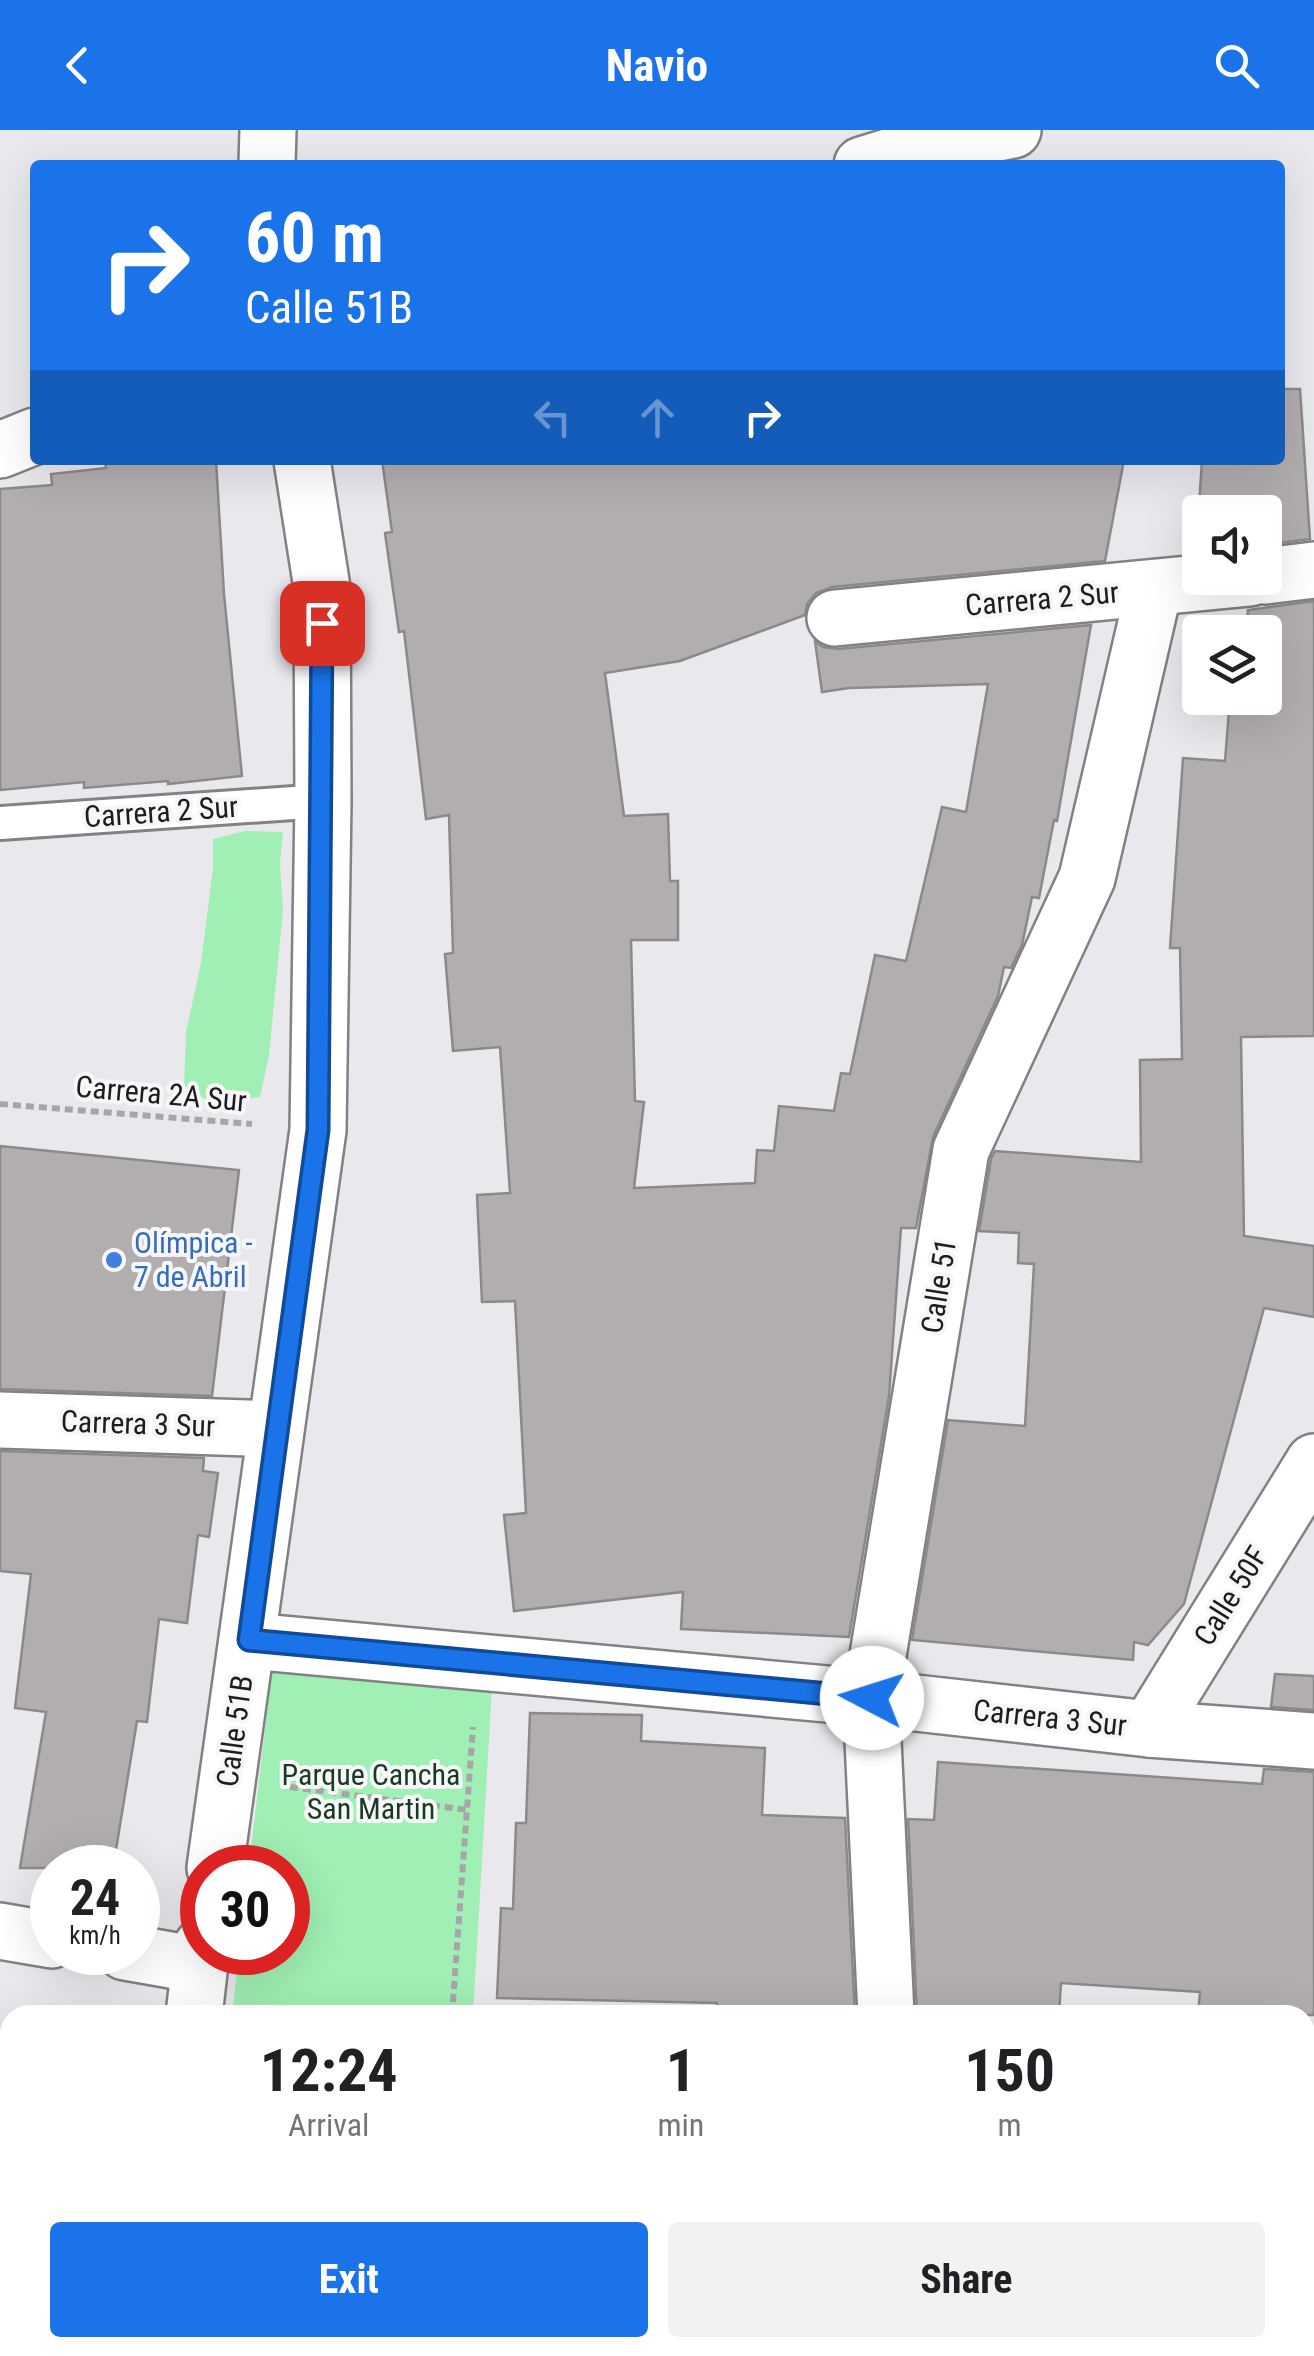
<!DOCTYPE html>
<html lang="en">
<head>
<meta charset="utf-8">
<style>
	:root { --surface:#fff; --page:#f2f2f2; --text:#202124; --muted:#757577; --accent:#1a73e8 }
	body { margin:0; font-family:"Roboto Condensed",sans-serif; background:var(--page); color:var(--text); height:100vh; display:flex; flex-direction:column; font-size:38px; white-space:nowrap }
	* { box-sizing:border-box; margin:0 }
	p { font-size:32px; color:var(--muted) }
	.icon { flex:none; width:55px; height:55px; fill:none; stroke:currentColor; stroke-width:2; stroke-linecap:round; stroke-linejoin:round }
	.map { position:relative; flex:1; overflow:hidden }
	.sheet { position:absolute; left:0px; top:1875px; width:1315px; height:352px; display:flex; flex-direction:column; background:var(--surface); border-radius:30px 30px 0 0; box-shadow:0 10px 40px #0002 }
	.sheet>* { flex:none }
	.guide { position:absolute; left:30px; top:30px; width:1255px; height:305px; border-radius:10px; box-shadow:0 10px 40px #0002; background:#1a73e8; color:#fff; overflow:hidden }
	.controls { position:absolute; left:1182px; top:365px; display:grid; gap:20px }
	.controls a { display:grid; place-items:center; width:100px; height:100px; border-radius:10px; background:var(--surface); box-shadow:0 10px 40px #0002; font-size:50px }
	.speed { position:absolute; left:30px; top:1715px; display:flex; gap:20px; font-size:50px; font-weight:700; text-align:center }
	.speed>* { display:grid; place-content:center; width:130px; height:130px; border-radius:50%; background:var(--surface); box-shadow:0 10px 40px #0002; line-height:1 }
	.speed small { font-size:25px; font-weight:400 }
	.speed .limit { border:15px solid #d22; background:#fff; color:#111 }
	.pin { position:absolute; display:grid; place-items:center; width:85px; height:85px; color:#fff; margin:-42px; border-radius:20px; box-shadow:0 5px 15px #0006 }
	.me { position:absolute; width:110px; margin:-55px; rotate:275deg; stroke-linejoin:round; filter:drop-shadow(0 0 8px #0008) }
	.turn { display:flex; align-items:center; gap:35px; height:210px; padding:0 50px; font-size:45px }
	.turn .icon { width:130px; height:130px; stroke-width:2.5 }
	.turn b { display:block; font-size:70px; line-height:85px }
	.lanes { display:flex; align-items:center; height:95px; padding:0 50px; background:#0003; justify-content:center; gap:50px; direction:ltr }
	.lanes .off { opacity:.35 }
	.eta { display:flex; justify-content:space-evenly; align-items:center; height:170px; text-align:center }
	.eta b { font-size:60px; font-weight:700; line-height:70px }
	.cta { display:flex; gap:20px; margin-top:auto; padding:20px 50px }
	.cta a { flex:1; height:115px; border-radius:10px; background:var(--accent); color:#fff; font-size:40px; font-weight:700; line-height:115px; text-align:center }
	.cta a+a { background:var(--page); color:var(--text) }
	header { display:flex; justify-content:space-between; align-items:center; height:130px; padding:0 50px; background:var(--accent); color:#fff; font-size:45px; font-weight:700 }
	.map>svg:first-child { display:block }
</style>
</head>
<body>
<header><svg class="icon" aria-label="back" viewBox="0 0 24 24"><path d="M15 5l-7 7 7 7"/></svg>Navio<svg class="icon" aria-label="search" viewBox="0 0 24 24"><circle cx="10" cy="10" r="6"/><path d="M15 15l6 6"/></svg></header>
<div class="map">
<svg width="1314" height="2226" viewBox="0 0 1314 2226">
	<rect width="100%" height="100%" fill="#e9e9ed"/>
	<!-- green -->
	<g fill="#a0efb4">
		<polygon points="245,701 283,702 280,734 283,780 269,925 260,967 216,973 184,960 186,902 201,833 213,738 213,709"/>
		<polygon points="272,1539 492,1557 473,1885 232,1885 239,1823 288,1822 288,1738 249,1737"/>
		<polygon points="193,2218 440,2218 439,2226 192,2226"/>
	</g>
	<!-- building -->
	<g fill="#b2aeb0" stroke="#8c898a" stroke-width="2.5">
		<polygon points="1280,259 1300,259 1310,409 1265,415 1265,382 1200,382 1200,421 1196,422 1202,330 1280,330"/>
		<polygon points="105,330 216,330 224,464 242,646 168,654 168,651 84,658 84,652 0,660 0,359 52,355 51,344 106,338"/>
		<polygon points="382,330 1124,330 1105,431 832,457 816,463 807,474 805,485 680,531 605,543 624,686 668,684 670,751 678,751 678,810 631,810 635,971 644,972 634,1058 755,1053 757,1020 774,1021 779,976 834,981 841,943 850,944 875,825 906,831 942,677 966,682 988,554 849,558 822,562 815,511 823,517 838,519 1091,495 1057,691 1054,690 1039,768 1032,767 1022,815 1011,838 1004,837 998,866 933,1007 916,1098 901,1098 889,1266 849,1507 681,1499 683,1462 514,1481 504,1385 526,1383 515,1171 482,1172 477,1065 510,1063 500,917 453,921 445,824 453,823 449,685 426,689 404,501 399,502 385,403 392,402"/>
		<polygon points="1314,471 1314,906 1241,907 1244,1106 1314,1116 1314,1187 1264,1178 1184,1474 1148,1515 1134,1512 1133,1530 912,1510 948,1290 1025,1296 1034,1134 1018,1133 1019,1103 979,1101 991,1029 995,1021 1141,1032 1140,930 1182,929 1180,818 1170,818 1183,628 1225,631 1230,568 1265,568 1265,502 1246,502 1248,480"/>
		<polygon points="0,1016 239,1040 212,1266 0,1259"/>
		<polygon points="0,1321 204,1328 203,1341 218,1343 209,1407 198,1405 187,1493 159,1489 147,1592 137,1591 113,1738 20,1738 46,1582 15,1578 31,1444 0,1441"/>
		<polygon points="1275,1544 1314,1546 1314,1580 1271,1577"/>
		<polygon points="530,1583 642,1585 641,1611 765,1618 762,1685 845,1688 855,1885 717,1885 717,1873 497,1868 501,1778 513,1779 516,1693 526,1693"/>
		<polygon points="938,1632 1262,1654 1264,1639 1314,1642 1314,1885 1198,1885 1200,1862 1061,1853 1059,1885 917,1885 908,1689 934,1690"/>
	</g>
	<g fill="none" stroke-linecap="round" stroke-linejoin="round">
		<defs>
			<polyline id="lane" points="0,693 323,671"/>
			<g id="street">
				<polyline points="0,320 35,306"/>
				<polyline points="1265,446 1314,440"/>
				<polyline points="835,488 1250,448"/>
				<polyline points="0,1290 276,1299"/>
				<polyline points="249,1511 871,1568 1149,1599 1314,1611"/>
				<polyline points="1149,1599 1314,1332"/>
				<polyline points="0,1801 52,1810"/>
				<polyline points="125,1822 199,1835"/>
				<polyline points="886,1885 871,1568 961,1020 1087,748 1154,459"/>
				<polyline points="902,2218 903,2226"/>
			</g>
			<g id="secondary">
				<polyline points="267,35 268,0"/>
				<polyline points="862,35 904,22 1013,0"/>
				<polyline points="215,1738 318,1000 323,671 322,458 302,330"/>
				<polyline points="194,1885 202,1816"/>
				<polyline points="156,2226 157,2218"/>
			</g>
		</defs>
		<!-- lane casing -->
		<use href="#lane" stroke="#828285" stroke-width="38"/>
		<!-- street casing -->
		<use href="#street" stroke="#828285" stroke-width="60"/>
		<!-- secondary casing -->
		<use href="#secondary" stroke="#828285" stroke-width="60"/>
		<!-- path -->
		<g stroke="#a6a6a9" stroke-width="6" stroke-dasharray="8 5" stroke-linecap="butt">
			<polyline points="0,974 252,994"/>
			<polyline points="290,1657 468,1680"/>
			<polyline points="452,1885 473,1597"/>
			<polyline points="427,2226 427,2218"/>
		</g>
		<!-- lane -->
		<use href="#lane" stroke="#fff" stroke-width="32"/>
		<!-- street -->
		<use href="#street" stroke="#fff" stroke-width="55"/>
		<!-- secondary -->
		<use href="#secondary" stroke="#fff" stroke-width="55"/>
	</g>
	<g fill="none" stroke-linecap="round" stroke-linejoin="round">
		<defs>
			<polyline id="route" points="322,493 318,1000 249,1510 872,1568"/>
		</defs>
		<!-- route casing -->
		<use href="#route" stroke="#114b97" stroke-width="25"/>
		<!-- route -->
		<use href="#route" stroke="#1a73e8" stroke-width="18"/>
	</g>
	<!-- markers -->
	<circle fill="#3f7fe0" stroke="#f7f7fa" stroke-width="4" cx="114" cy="1130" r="10"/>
	<g text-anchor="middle" stroke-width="8" stroke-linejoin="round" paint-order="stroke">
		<!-- street labels -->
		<g font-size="30" fill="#1d1d1e" stroke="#f7f7fa">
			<text transform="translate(1042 469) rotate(-5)" y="10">Carrera 2 Sur</text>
			<text transform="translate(161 682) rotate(-4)" y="10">Carrera 2 Sur</text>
			<text transform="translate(161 964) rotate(5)" y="10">Carrera 2A Sur</text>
			<text transform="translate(939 1156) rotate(-81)" y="10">Calle 51</text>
			<text transform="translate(138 1294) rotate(2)" y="10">Carrera 3 Sur</text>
			<text transform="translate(1231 1466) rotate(-58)" y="10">Calle 50F</text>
			<text transform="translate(1050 1588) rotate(6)" y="10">Carrera 3 Sur</text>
			<text transform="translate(235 1601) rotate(-82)" y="10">Calle 51B</text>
		</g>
		<!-- shop labels -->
		<g font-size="30" fill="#366cbe" stroke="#f7f7fa" text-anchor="start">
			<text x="134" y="1123">Olímpica -<tspan x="134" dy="34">7 de Abril</tspan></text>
		</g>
		<!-- park labels -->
		<g font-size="30" fill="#163b22" stroke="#f7f7fa">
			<text x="371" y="1655">Parque Cancha<tspan x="371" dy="34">San Martin</tspan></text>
		</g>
	</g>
</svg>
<div class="controls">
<a><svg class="icon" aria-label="sound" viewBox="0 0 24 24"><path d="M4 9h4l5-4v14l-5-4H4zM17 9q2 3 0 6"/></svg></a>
<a><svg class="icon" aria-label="layers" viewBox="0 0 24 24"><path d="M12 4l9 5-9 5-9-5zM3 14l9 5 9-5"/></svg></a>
</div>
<div class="speed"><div>24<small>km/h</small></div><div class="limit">30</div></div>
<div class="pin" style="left:322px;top:493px;background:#d93025"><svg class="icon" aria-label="arrive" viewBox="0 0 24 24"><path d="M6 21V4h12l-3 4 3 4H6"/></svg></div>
<svg class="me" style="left:872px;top:1568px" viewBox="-20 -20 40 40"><circle r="19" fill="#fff"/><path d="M0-13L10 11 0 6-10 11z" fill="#1a73e8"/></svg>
<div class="guide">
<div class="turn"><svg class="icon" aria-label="right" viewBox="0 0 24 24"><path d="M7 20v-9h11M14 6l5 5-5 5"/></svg><div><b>60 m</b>Calle 51B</div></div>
<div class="lanes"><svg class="icon off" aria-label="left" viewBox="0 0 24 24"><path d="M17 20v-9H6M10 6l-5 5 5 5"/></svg><svg class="icon off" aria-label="ahead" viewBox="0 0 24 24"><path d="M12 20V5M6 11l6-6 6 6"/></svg><svg class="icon" aria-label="right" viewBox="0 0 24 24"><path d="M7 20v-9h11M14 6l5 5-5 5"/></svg></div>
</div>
<section class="sheet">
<div class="eta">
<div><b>12:24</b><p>Arrival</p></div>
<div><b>1</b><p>min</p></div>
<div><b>150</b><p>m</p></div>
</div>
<div class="cta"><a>Exit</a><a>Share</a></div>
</section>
</div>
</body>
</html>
